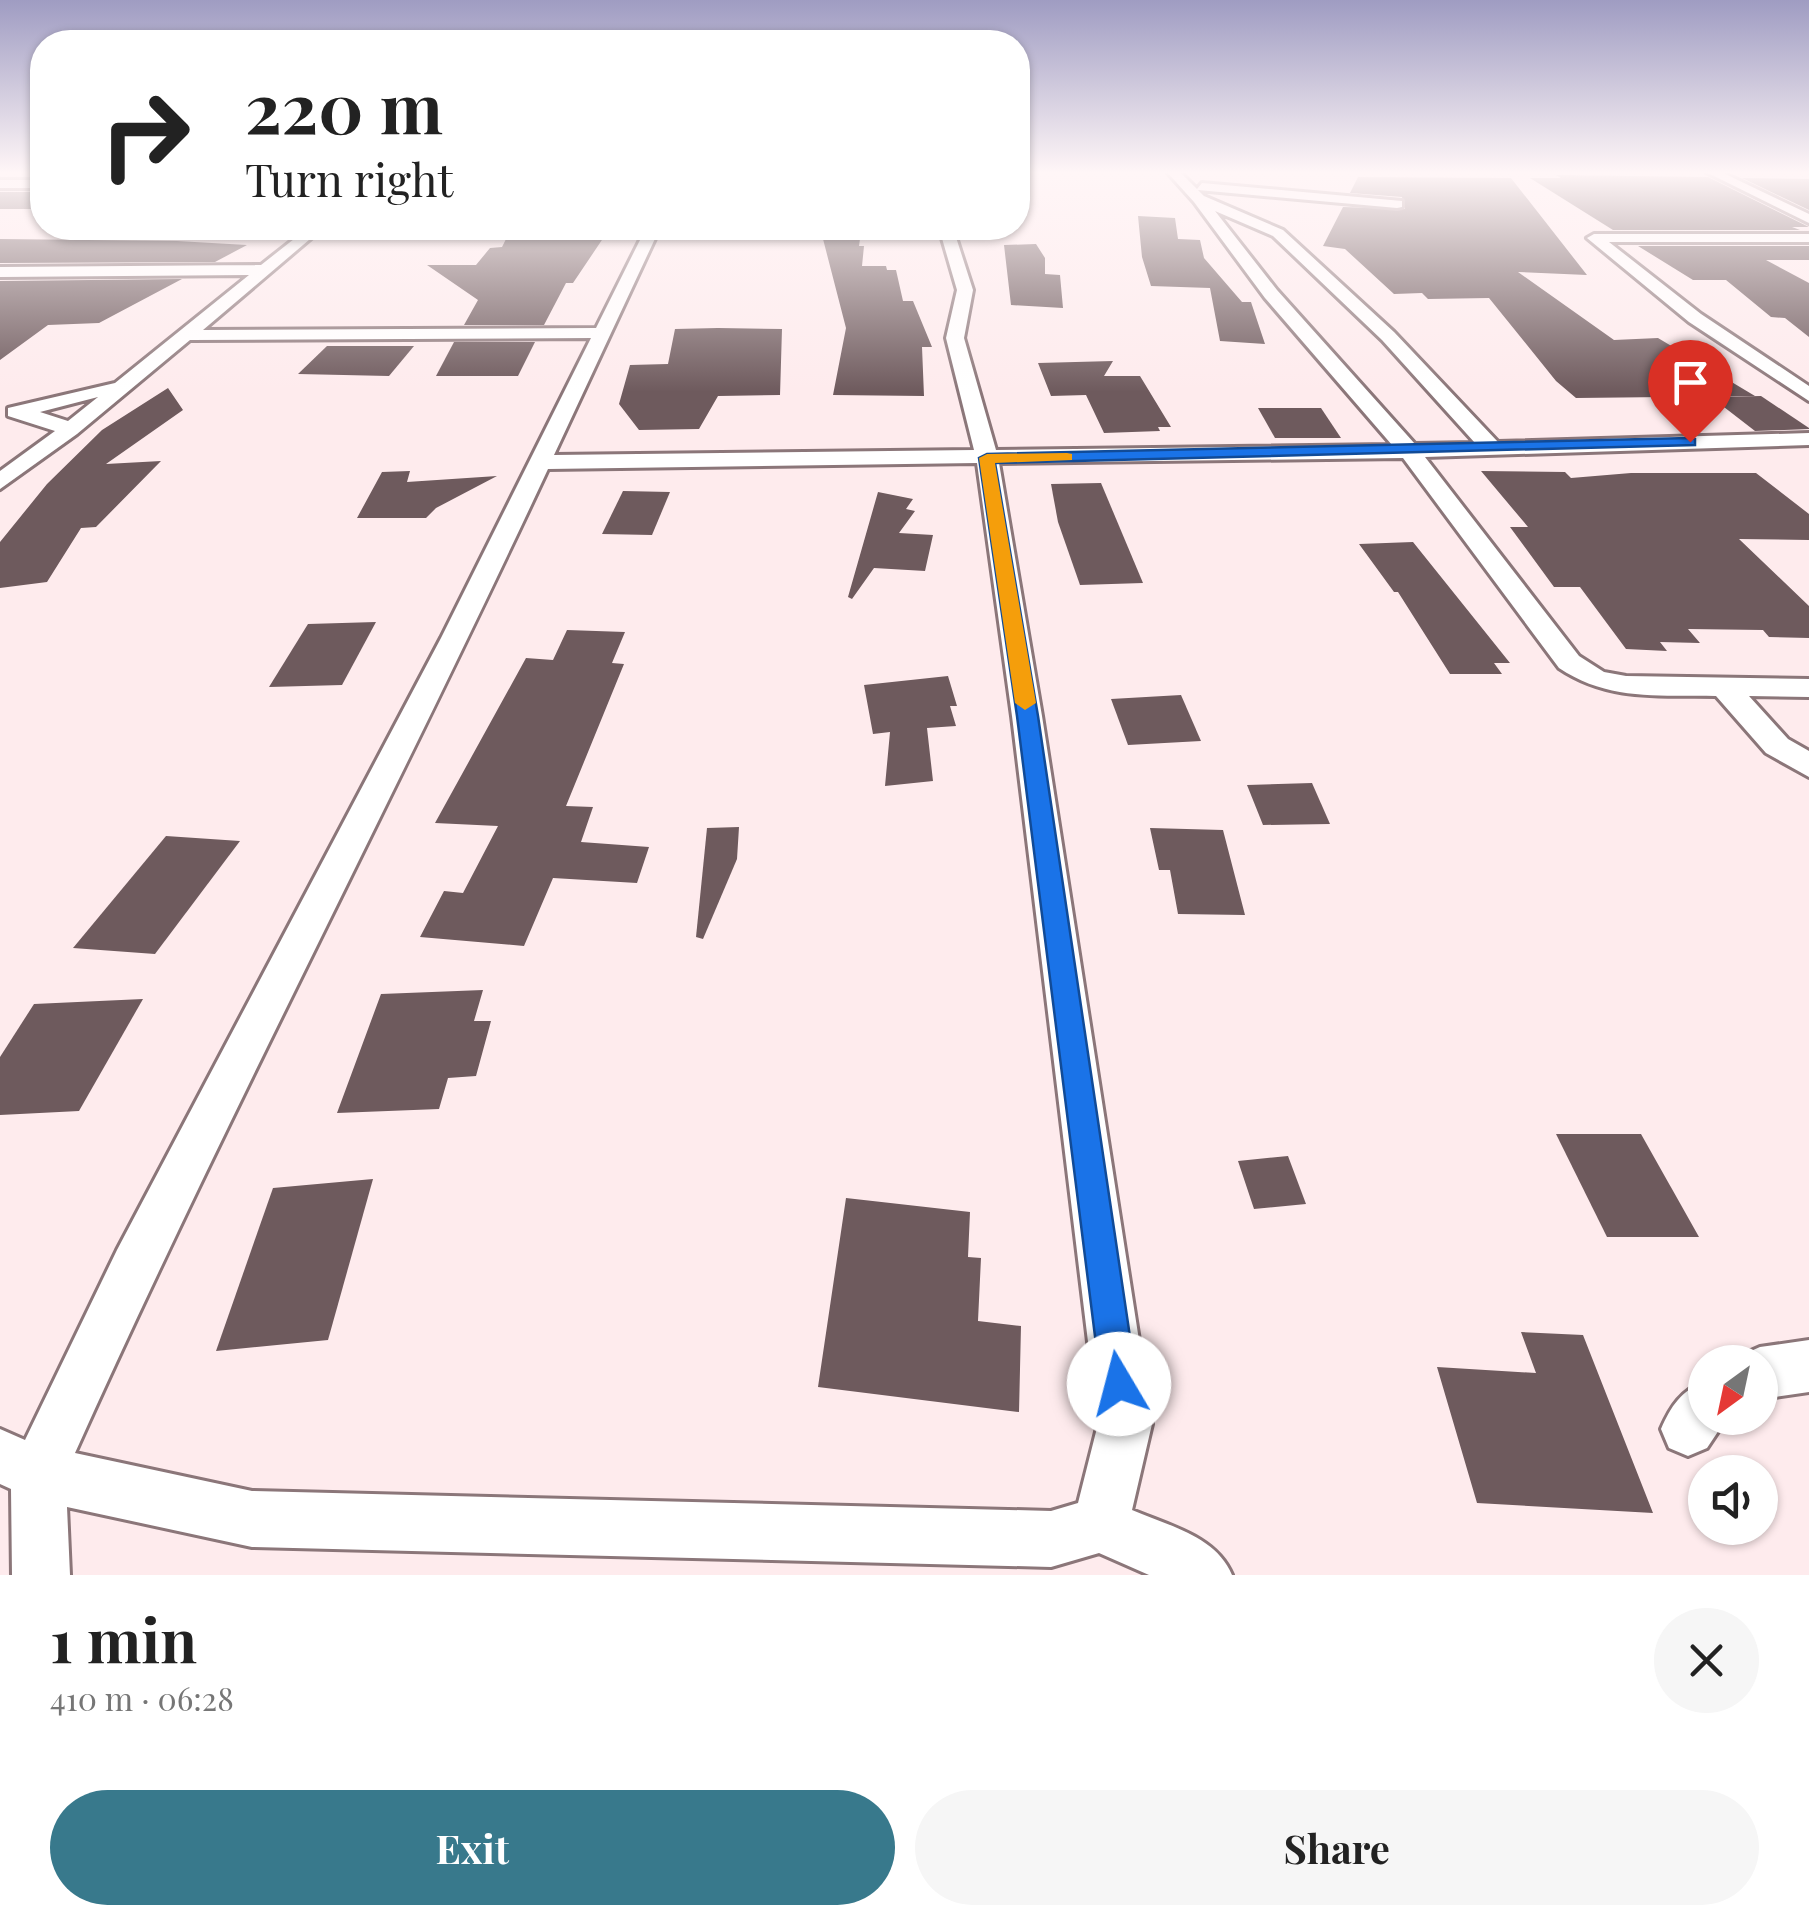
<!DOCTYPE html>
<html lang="en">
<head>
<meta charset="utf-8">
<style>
	:root { --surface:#fff; --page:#f6f6f6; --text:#222; --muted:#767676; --accent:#38798c }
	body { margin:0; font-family:"Playfair Display",serif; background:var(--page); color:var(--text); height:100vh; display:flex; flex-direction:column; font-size:38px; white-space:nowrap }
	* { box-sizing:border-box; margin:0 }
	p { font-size:32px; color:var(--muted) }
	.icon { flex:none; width:55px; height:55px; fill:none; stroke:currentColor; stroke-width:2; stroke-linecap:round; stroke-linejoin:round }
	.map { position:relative; height:1575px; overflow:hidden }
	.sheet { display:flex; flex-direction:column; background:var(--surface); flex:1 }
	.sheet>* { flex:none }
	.guide { position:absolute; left:30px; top:30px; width:1000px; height:210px; border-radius:40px; box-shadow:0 2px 8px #0004; background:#fff; color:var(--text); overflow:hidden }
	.needle { width:65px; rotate:213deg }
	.controls { position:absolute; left:1688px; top:1345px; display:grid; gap:20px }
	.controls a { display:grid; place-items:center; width:90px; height:90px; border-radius:50%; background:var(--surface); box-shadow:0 2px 8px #0004; font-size:50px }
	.pin { position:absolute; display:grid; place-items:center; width:85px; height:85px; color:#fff; margin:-102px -42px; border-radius:50% 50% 50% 0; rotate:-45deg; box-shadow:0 0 10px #0007 }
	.pin .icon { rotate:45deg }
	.me { position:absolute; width:110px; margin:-55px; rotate:352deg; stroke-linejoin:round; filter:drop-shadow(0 0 8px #0008) }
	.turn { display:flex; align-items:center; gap:35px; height:210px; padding:0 50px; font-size:45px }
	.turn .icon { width:130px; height:130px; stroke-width:2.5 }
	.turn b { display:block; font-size:70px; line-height:85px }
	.round { display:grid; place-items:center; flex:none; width:105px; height:105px; border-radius:52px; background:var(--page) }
	.headline { display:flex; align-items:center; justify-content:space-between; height:170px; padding:0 50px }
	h1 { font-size:60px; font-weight:700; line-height:75px }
	.button { display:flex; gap:20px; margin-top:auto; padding:20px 50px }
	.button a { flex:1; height:115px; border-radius:60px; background:var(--accent); color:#fff; font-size:40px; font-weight:700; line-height:115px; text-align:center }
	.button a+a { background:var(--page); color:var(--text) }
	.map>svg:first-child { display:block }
</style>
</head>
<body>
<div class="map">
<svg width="1809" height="1575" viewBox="0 0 1809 1575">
	<rect width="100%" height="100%" fill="#feebed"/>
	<!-- building -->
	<g fill="#6e5a5d">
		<polygon points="1556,175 1708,177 1809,227 1792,227 1800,230 1613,230 1530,178 1561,178"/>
		<polygon points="1358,177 1511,178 1587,275 1518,272 1614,340 1658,338 1755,396 1576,398 1556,381 1489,298 1428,299 1422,293 1394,294 1345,249 1323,246 1343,207 1405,209 1402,197 1350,193"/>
		<polygon points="1742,178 1809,179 1809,210"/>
		<rect x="0" y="192" width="42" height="17"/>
		<polygon points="1138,216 1175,218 1178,239 1200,240 1204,258 1242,302 1251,302 1265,344 1220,341 1210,288 1151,286 1142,257"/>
		<polygon points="570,228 610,228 573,283 566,283 544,325 464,325 478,300 427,265 476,265 490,248 502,247 508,235 566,234"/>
		<polygon points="0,239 177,241 247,245 215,262 0,263"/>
		<polygon points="823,239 860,239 859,246 864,246 862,266 886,266 887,270 896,270 903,301 913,301 932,347 922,347 924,396 833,395 846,328"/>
		<polygon points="1036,244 1045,258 1045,274 1060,275 1063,308 1011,305 1004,245"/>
		<polygon points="1638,246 1809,246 1809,260 1766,260 1809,283 1809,337 1785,318 1771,317 1726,280 1693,280"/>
		<polygon points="182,279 99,323 48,325 0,360 0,281"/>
		<polygon points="718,328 782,329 780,395 718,396 699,429 639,430 619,404 630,365 668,364 675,329"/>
		<polygon points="454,342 535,342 518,376 436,376"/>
		<polygon points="327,346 414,346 389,376 298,374"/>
		<polygon points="1113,361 1104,376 1140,376 1171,427 1158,427 1160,431 1104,433 1086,395 1051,396 1038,363"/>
		<polygon points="168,388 183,410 106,464 161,461 96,527 81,528 47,582 0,588 0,542 47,484 102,430"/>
		<polygon points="1761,396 1809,428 1809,429 1755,431 1711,397"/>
		<polygon points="1258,408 1321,408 1341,438 1275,438"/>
		<polygon points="410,471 407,482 497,476 436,508 426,518 357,518 382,472"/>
		<polygon points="1481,471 1565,472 1571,478 1631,473 1756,473 1809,514 1809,540 1739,539 1809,606 1809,638 1769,637 1763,630 1688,629 1700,643 1660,642 1667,651 1626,649 1580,587 1554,587 1510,527 1528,527"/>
		<polygon points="1101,483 1143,583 1080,585 1058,522 1051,484"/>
		<polygon points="623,491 670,492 652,535 602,534"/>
		<polygon points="878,492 913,499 906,509 915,511 899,533 933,535 925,571 874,568 852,599 848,597"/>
		<polygon points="1413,542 1510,663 1494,663 1502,674 1450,674 1398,592 1394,592 1359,544"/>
		<polygon points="376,622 342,685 269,687 308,624"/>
		<polygon points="567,630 625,632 612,663 624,664 566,806 593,807 581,842 649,847 637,883 553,878 524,946 420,937 444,891 463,893 498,826 435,823 526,658 553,660"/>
		<polygon points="948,676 957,706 950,706 956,726 927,728 933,781 885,786 890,732 873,734 864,685"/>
		<polygon points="1181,695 1201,741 1128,745 1111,699"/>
		<polygon points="1312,783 1330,824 1263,825 1247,785"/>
		<polygon points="739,827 737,859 703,939 696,937 707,828"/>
		<polygon points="1150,828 1223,830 1245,915 1178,914 1170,870 1159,870"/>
		<polygon points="166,836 240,841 155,954 73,948"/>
		<polygon points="483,990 474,1021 491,1021 476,1076 448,1078 439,1109 337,1113 381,994"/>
		<polygon points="143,999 79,1111 0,1115 0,1057 34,1004"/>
		<polygon points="1556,1134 1641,1134 1699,1237 1607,1237"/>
		<polygon points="1288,1156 1306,1204 1254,1209 1238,1161"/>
		<polygon points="373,1179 328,1340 216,1351 273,1188"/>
		<polygon points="846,1198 970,1212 968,1257 981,1258 978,1321 1021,1326 1019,1412 818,1387"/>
		<polygon points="1521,1332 1583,1335 1653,1513 1477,1503 1437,1367 1536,1373"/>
	</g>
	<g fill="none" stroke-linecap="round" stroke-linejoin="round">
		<defs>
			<g id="street">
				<path d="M1167,172H1180L1197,189L1202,183L1402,201V207L1397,208L1198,190L1204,196L1283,230L1394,332L1498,442L1809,433V445L1425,457L1579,656L1604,672L1626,676L1809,679V697L1749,696L1788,739L1809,751V777L1766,753L1716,696C1659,695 1608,701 1559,668L1403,458L999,463L1042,716L1152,1424L1132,1510C1169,1526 1216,1536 1232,1575H1149L1099,1553L1051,1567L252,1547L67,1507L70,1575H12L11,1489L0,1484V1429L25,1440L117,1250L441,638L591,338L190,340L77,434L0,489V471L55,431L8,416V408L115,383L249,275L0,277V267L261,265L308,228H323L203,330L596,328L646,228H660L554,455L974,450L946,338L957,290L939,228H953L973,290L964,338L996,450L1392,445L1265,298L1194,202ZM1215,211L1273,236L1382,340L1475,443L1415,444L1277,290ZM98,397L68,421L40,412ZM977,463L1012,716L1098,1424L1078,1503L1051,1511L252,1491L75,1453C224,1121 394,799 548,469Z"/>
				<polygon points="1706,172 1721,172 1809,214 1809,223"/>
				<rect x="0" y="180" width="42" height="8"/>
				<polygon points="1809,234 1809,242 1609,242 1701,314 1809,386 1809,401 1689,322 1587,238 1594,234"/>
				<polygon points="1809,1340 1809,1392 1760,1399 1760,1362 1739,1362 1742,1355 1760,1347"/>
				<path d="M1705,1381V1418H1727L1707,1448L1688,1456L1669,1448L1661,1429C1671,1406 1681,1391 1705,1381Z"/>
			</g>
		</defs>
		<!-- street casing -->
		<use href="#street" stroke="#8b7679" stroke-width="6"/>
		<!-- street -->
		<use href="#street" fill="#fff" fill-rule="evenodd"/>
	</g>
	<!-- sky -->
	<linearGradient id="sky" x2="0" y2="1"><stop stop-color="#9f9cc2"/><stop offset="0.44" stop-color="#fff6f7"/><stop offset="1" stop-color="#fff6f7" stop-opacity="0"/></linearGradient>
	<rect width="1809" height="392" fill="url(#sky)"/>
	<!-- route -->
	<polygon fill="#1a73e8" stroke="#114b97" stroke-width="2.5" points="1690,438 1695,439 1695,445 995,463 1038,716 1137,1384 1132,1397 1119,1403 1106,1397 1101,1384 1017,716 979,458 987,454"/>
	<!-- slow -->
	<polygon fill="#f59e0b" points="1067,453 1072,454 1072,460 995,463 1036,703 1025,710 1015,703 979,458 987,454"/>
</svg>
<div class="controls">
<a><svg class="needle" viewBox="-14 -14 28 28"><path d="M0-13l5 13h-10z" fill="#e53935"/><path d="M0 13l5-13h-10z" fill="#767676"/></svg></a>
<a><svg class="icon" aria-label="sound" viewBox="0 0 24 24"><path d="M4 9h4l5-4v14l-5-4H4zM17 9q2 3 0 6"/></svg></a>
</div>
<div class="pin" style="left:1690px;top:442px;background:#d93025"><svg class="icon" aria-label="arrive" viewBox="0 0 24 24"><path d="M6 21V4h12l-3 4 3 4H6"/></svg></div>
<svg class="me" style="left:1119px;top:1384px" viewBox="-20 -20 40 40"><circle r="19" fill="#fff"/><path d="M0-13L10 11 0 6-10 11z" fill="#1a73e8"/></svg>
<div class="guide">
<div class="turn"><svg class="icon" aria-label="right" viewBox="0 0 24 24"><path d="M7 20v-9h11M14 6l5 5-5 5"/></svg><div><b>220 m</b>Turn right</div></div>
</div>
</div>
<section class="sheet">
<div class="headline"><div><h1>1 min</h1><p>410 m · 06:28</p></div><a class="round"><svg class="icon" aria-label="close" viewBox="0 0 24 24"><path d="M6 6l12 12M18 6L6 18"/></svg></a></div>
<div class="button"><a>Exit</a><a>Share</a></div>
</section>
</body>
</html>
